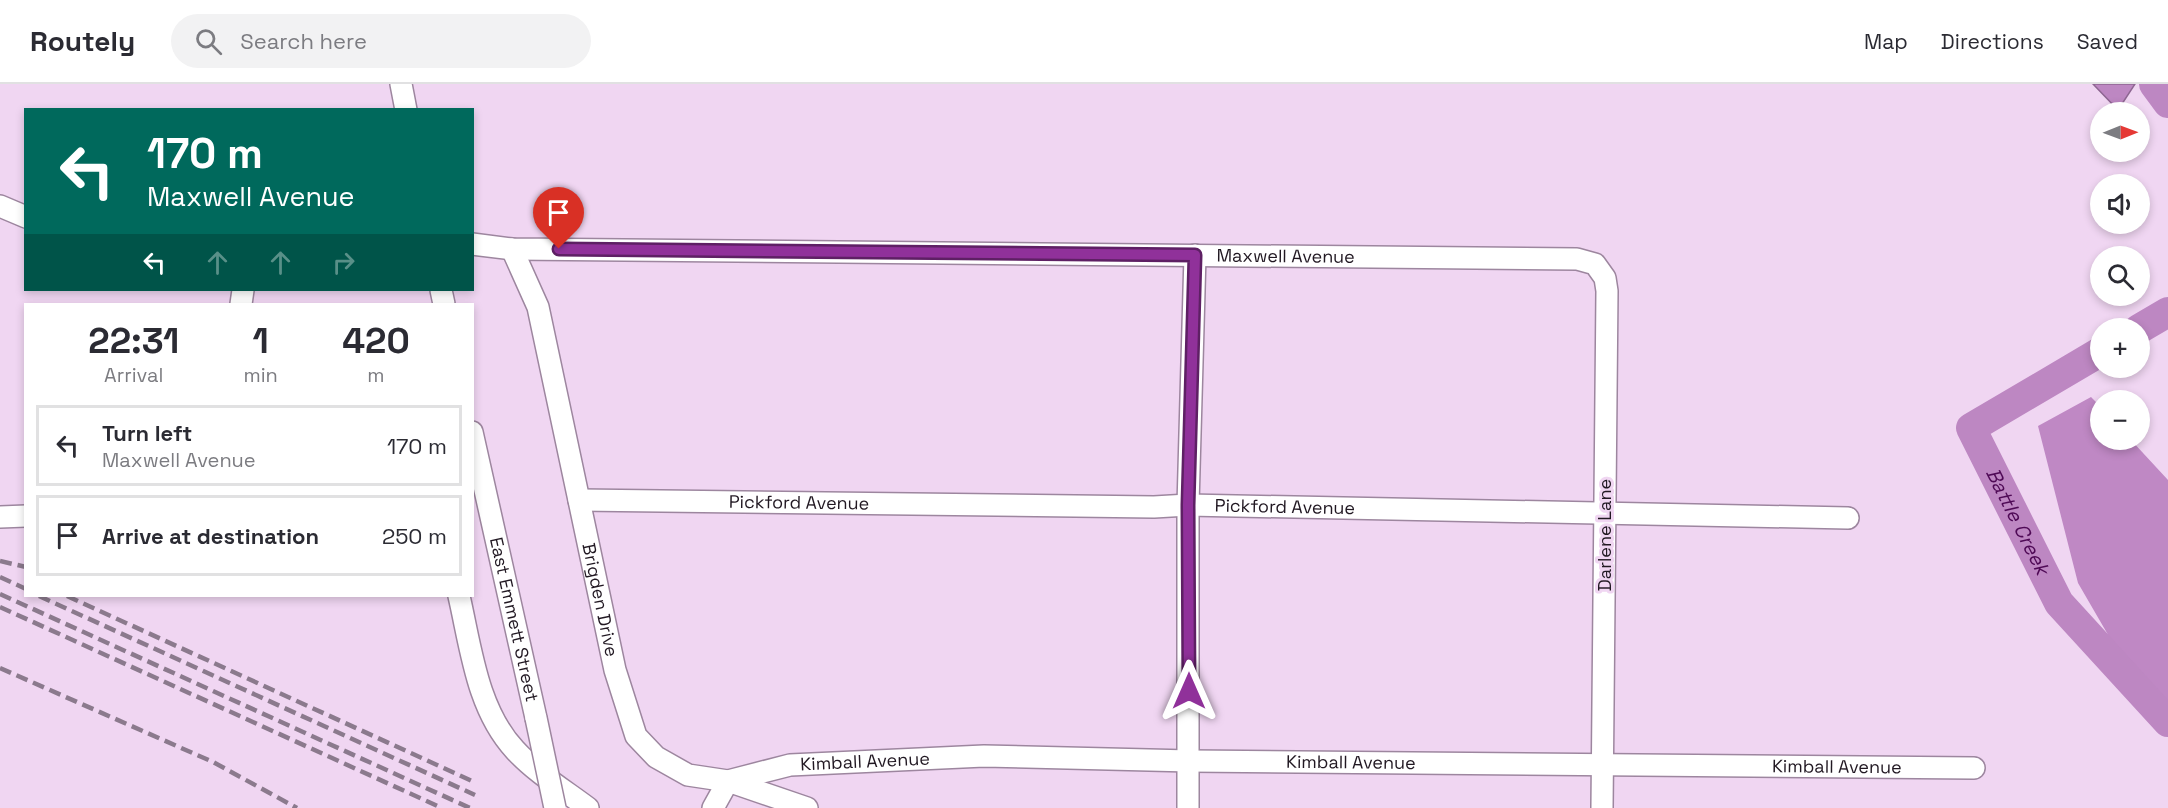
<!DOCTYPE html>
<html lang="en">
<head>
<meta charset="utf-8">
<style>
	:root { --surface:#fff; --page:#f2f2f3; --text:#2b2b33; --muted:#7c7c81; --line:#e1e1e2 }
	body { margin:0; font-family:"Space Grotesk",sans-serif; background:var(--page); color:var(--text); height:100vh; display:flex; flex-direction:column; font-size:22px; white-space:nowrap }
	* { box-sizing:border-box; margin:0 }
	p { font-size:20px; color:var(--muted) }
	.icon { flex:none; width:33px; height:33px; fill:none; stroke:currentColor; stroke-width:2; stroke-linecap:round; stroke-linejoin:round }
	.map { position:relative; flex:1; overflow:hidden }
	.details { position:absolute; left:24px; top:219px; width:450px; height:294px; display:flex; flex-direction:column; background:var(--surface); border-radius:0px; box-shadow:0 3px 9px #0003 }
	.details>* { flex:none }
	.top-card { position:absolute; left:24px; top:24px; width:450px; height:183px; border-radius:0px; box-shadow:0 3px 9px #0003; background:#00695c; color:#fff; overflow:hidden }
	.needle { width:39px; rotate:89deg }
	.tools { position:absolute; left:2090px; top:18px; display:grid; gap:12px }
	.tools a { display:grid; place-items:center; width:60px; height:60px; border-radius:50%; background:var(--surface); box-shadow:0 3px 9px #0003; font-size:30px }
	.pin { position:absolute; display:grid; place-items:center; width:51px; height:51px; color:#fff; margin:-62px -26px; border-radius:50% 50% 50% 0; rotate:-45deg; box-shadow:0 0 6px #0007 }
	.pin .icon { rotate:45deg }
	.me { position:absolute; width:66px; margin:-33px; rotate:0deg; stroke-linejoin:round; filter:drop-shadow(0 0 4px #0008) }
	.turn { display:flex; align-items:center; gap:21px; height:126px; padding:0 24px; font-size:27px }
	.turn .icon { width:78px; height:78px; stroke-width:2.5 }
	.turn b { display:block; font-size:42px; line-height:51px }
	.lanes { display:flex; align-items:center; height:57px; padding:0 24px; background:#0003; justify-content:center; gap:30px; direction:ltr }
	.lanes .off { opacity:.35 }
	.eta { display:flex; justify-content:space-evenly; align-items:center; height:102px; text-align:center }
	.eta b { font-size:36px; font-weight:700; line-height:42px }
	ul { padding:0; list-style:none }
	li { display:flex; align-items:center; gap:18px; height:81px; margin:0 12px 9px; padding:0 12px; border:3px solid var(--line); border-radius:0px }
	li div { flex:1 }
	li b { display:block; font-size:22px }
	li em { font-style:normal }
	header { display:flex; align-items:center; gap:36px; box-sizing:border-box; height:84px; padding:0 30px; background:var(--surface); border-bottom:2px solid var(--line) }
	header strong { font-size:28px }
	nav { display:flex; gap:33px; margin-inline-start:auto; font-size:21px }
	.search { width:420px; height:54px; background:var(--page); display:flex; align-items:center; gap:15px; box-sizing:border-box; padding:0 21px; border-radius:33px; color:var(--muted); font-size:22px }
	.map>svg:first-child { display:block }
</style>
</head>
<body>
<header>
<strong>Routely</strong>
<div class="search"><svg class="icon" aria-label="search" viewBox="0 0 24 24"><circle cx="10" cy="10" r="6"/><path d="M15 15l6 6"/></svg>Search here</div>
<nav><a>Map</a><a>Directions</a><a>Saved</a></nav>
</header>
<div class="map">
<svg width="2168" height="724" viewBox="0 0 2168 724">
	<rect width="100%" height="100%" fill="#f0d6f2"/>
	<!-- forest -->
	<polygon fill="#bf88c4" points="2091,313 2100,322 2100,356 2131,356 2168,396 2168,623 2129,587 2078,499 2038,342"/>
	<!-- water -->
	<polygon fill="#bd87c2" stroke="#8e6692" stroke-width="1.5" points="2093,0 2135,0 2118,26"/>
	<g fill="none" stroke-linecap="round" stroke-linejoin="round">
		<!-- river -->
		<g stroke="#bd87c2" stroke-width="30">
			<polyline points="2154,0 2168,19"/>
			<polyline points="2139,245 2168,228"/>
			<path id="s1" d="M2100,268L1971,344L2059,519L2168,638"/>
		</g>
		<defs>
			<g id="minor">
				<polyline points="401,0 406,26"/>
				<polyline points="0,122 26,133"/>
				<path id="s2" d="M472,160L512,165L1577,175L1595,180L1605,194L1607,207L1602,724"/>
				<path id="s3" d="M512,165L538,223L615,586L636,652L656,673L688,691L728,697L807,724"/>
				<polyline points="441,206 444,220"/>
				<polyline points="241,220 243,206"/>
				<path id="s4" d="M472,348L536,634"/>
				<path id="s5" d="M579,416L1154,423L1188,421L1848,434"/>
				<polyline points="0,433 26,432"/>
				<path d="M459,512C471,564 477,625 515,666C535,688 564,706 588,724"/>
				<path id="s6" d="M713,724L728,697L790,681L984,672L1190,677L1974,684"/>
				<polyline points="1188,724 1188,421 1195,171"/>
			</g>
		</defs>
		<!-- minor casing -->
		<use href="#minor" stroke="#9d869f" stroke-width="24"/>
		<!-- minor -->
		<use href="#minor" stroke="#fff" stroke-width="21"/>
		<!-- rail -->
		<g stroke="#8b7a8d" stroke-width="4.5" stroke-dasharray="12 6" stroke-linecap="butt">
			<polyline points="0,477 26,483"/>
			<polyline points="0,493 26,505"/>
			<polyline points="0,510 470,724"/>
			<polyline points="39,512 475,711"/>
			<polyline points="67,512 472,697"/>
			<polyline points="0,523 442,724"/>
			<polyline points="0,584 213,678 297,724"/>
		</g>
		<defs>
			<polyline id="minor-bridge" points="536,634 555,724"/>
		</defs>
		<!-- minor-bridge casing -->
		<use href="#minor-bridge" stroke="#9d869f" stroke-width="24" stroke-linecap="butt"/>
		<!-- minor-bridge -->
		<use href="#minor-bridge" stroke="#fff" stroke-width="21"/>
	</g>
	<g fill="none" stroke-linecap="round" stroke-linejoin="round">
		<defs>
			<polyline id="route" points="559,165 1195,171 1188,421 1189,607"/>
		</defs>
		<!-- route casing -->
		<use href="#route" stroke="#5e2064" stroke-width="15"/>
		<!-- route -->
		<use href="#route" stroke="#90319a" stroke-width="10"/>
	</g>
	<g text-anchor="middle" stroke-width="6" stroke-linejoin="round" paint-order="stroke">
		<!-- street labels -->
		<g font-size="18" fill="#211822" stroke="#f0d6f2">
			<text dy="6" stroke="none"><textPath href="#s2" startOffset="814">Maxwell Avenue</textPath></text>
			<text dy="6" stroke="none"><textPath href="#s5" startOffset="220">Pickford Avenue</textPath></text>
			<text dy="6" stroke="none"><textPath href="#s5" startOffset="706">Pickford Avenue</textPath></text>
			<text transform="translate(1605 451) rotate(-90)" y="6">Darlene Lane</text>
			<text dy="6" stroke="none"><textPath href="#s3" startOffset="363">Brigden Drive</textPath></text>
			<text dy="6" stroke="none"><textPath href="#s4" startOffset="192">East Emmett Street</textPath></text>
			<text dy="6" stroke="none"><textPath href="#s6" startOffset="170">Kimball Avenue</textPath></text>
			<text dy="6" stroke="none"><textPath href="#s6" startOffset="656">Kimball Avenue</textPath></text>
			<text dy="6" stroke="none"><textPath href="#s6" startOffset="1142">Kimball Avenue</textPath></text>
		</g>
		<!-- water labels -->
		<g font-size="20" font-style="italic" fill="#4f0a56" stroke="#f0d6f2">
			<text dy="7" stroke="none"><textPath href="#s1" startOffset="254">Battle Creek</textPath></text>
		</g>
	</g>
</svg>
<div class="tools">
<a><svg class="needle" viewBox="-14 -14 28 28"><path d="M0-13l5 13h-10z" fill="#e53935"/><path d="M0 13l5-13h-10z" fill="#7c7c81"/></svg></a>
<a><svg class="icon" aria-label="sound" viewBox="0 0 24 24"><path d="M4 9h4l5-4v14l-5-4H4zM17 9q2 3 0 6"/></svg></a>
<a><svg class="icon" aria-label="search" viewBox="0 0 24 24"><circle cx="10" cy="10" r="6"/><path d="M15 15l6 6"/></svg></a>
<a>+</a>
<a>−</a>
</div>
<div class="pin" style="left:559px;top:165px;background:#d93025"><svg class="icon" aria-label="arrive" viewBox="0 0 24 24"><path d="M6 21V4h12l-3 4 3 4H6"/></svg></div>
<svg class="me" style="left:1189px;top:607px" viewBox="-20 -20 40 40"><path d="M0-17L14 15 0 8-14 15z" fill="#90319a" stroke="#fff" stroke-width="4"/></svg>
<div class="top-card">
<div class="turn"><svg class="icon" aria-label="left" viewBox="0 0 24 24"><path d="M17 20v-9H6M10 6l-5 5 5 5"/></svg><div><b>170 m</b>Maxwell Avenue</div></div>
<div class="lanes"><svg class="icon" aria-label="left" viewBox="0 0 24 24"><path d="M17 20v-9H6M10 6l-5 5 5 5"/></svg><svg class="icon off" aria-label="ahead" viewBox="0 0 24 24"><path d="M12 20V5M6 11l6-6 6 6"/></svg><svg class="icon off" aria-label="ahead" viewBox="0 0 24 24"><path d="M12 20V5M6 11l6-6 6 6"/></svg><svg class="icon off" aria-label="right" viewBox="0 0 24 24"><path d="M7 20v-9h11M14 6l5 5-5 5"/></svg></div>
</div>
<section class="details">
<div class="eta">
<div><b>22:31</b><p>Arrival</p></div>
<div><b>1</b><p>min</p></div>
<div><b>420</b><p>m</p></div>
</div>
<ul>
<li><svg class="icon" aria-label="left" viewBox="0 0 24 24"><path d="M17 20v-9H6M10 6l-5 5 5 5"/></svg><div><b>Turn left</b><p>Maxwell Avenue</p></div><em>170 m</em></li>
<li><svg class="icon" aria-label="arrive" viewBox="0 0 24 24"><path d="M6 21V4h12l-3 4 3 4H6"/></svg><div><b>Arrive at destination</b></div><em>250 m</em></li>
</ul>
</section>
</div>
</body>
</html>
